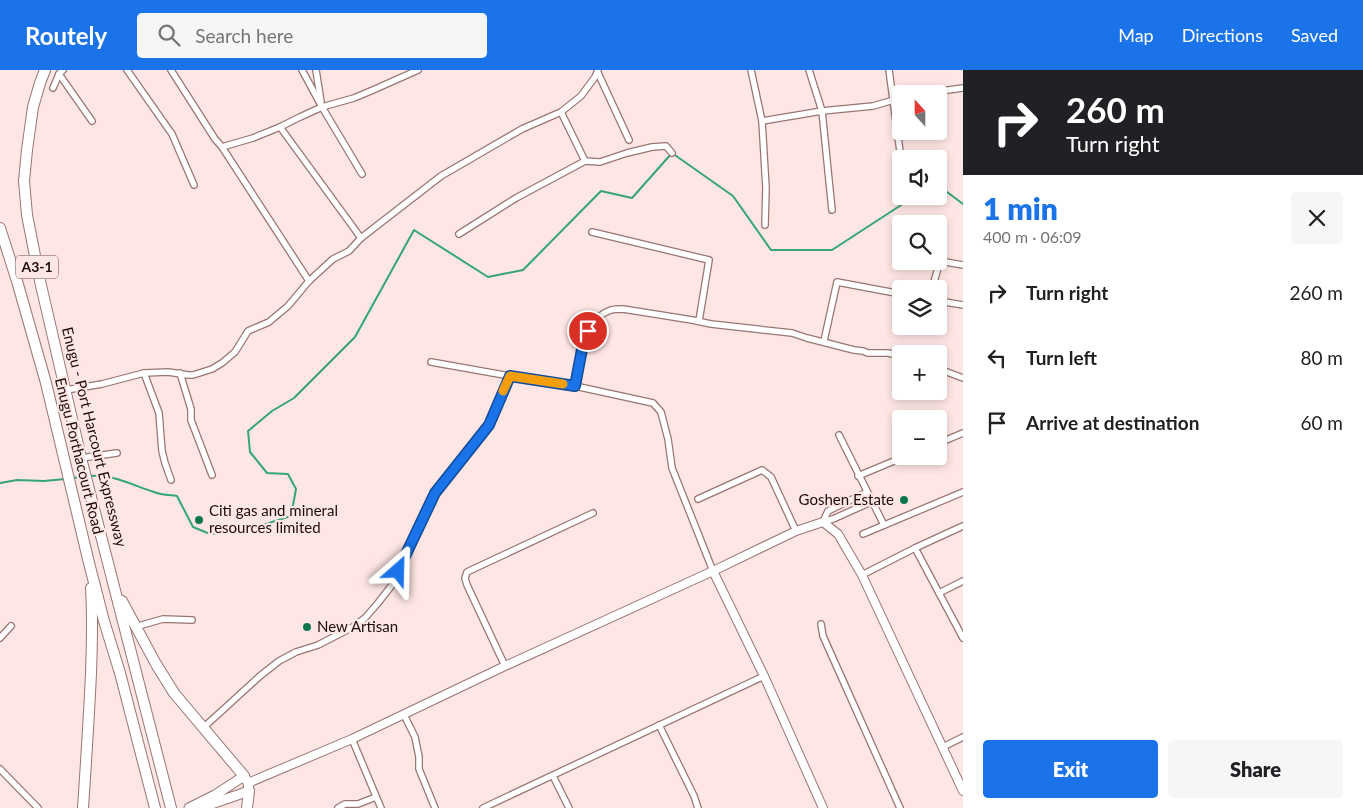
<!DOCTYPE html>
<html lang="en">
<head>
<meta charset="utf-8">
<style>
	:root { --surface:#fff; --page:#f6f6f6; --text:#202124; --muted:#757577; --accent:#1a73e8 }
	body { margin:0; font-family:Lato,sans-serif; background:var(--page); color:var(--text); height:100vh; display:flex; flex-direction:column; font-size:19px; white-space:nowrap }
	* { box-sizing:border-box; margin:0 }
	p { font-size:16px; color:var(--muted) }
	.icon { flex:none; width:28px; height:28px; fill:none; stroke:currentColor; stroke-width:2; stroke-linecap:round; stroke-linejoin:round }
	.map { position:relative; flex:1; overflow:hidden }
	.details { display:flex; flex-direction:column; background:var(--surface); width:400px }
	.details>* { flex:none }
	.guide { background:#202124; color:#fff; overflow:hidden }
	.needle { width:32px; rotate:339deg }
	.controls { position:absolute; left:892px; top:15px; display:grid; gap:10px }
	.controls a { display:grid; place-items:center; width:55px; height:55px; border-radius:5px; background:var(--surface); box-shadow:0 2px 8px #0003; font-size:25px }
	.pin { position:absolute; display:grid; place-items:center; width:42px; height:42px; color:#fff; margin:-21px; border:2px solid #fff; border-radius:50%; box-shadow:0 1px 5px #0007 }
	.me { position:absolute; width:55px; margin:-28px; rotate:25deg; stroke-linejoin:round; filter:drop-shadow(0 0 4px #0008) }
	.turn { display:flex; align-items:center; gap:18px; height:105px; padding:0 20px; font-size:22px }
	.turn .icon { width:65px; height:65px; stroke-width:2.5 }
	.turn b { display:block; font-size:35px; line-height:42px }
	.round { display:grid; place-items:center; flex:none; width:52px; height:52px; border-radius:5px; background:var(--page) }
	.headline { display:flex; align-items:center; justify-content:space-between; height:85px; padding:0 20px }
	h1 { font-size:30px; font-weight:800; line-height:38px; color:var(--accent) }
	.button { display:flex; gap:10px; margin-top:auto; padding:10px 20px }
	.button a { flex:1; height:58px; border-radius:5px; background:var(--accent); color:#fff; font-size:20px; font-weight:800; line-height:58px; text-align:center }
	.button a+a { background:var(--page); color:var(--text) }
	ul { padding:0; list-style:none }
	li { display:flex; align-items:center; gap:15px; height:65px; padding:0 20px }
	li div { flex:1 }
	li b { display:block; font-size:19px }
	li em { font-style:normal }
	header { display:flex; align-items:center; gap:30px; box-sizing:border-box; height:70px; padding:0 25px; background:var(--accent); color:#fff }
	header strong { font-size:24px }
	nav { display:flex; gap:28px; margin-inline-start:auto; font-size:18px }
	.search { width:350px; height:45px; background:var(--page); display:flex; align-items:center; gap:12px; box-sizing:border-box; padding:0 18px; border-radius:5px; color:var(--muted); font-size:19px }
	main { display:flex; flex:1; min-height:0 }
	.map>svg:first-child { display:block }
</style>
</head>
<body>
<header>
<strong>Routely</strong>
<div class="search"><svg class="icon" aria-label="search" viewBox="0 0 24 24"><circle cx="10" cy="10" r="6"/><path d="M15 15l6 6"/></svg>Search here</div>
<nav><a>Map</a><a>Directions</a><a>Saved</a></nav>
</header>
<main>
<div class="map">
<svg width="963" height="738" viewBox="0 0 963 738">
	<rect width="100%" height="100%" fill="#fee6e4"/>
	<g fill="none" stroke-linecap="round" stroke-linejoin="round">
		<!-- stream -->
		<g stroke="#34a575" stroke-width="2">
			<polyline points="939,116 963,134"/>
			<path d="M89,406C113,404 132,415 154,422C161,425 170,425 177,426L193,457L210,464L247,460L291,446L296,419L288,404L267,403L250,382L248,361L272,341L294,328L355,267L414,160L488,207L523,200L601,121L632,128L672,83L733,126L771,180H832L915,126"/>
			<polyline points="72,408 82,407"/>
			<polyline points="0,413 17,410 44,411 65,409"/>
		</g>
		<defs>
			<g id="street">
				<polyline points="127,0 172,64 194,115"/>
				<polyline points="171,0 215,69 222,77 309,211"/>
				<polyline points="302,0 322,37 362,104"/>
				<polyline points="316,0 321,32"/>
				<polyline points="751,0 762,51 766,118 765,155"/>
				<polyline points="809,0 822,41 832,140"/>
				<polyline points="889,0 901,89"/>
				<polyline points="598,3 629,70"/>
				<polyline points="59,4 92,51"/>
				<polyline points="53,18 59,4 63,0"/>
				<polyline points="919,24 963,18"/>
				<polyline points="561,42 585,91"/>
				<polyline points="762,51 822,41 873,36 901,28"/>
				<polyline points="280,57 361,168"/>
				<polyline points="222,77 253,68 280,57 300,47 322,37 354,28 373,20 418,0"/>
				<polyline points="592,162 709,190 699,251"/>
				<polyline points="459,164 516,128 585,91 600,92 627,83 652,77 666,76 672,83"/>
				<polyline points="932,219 940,191 963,195"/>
				<polyline points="939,231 963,235"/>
				<polyline points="824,271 837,212 901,224"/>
				<polyline points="431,292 510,306 575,316 653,333 661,342 668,369 672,398 713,501"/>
				<polyline points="939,299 963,308"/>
				<polyline points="144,303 159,343 162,381 165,393 171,410"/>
				<polyline points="180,303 191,339 191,350 212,405"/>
				<path d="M575,316C580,290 581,250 611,240C615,239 619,239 623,239L692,250L711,254L792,263L807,268L854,280L863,281L868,283H888L901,286"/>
				<polyline points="66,320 102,314 144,303 168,302 188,305 193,305 212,299 222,293 235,282 248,261 269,252 288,236 309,211 333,189 349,181 361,168 441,106 522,59 561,42 581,26 595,7 598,0"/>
				<polyline points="839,365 884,455"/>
				<polyline points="939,373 963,363"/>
				<polyline points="81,388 117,383"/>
				<polyline points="858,406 906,386"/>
				<polyline points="698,429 762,400 771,407 796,461"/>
				<polyline points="823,452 828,441 867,422"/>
				<polyline points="823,452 833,449 871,432"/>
				<polyline points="863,464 963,422"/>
				<polyline points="915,478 963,568"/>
				<polyline points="862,505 915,478 963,456"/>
				<polyline points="939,523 963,511"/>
				<polyline points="821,554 823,566 900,738"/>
				<polyline points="135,557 163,549 192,550"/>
				<polyline points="0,568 11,556"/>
				<polyline points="505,596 467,515 465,508 467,502 593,443"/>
				<polyline points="404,645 415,667 419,687 419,699 435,738"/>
				<polyline points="659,655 694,726 698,738"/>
				<polyline points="203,658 260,606 279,591 296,582 318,575 353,557 365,548 378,533 392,515 435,423 489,355 510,306"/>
				<polyline points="352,669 381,738"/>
				<polyline points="943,677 963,667"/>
				<polyline points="0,699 38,738"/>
				<polyline points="553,706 569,738"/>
				<polyline points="338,738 345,734 358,734 376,727"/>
				<polyline points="483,738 764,606"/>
			</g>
			<g id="secondary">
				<polyline points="713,501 764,606 823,738"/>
				<polyline points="248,713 352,669 505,596 713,501 796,461 823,452 838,464 862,505 963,721"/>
			</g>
			<polyline id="primary" points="189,738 215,725 244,706 248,713 249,721 200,738"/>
			<g id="highway">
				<polyline points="45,0 40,13 33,37 27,80 24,111 27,145 40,211 82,392 171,738"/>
				<polyline points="0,158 17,211 46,313 89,493 104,551 120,603 155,738"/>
				<polyline points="122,531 156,594 174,623 244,706"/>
				<path d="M83,738C86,693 89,648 91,603C92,575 93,547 91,518"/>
				<polyline points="247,738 249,721"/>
			</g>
		</defs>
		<!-- street casing -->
		<use href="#street" stroke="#987571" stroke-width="8"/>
		<!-- secondary casing -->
		<use href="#secondary" stroke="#987571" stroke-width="10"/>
		<!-- primary casing -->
		<use href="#primary" stroke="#987571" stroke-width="11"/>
		<!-- highway casing -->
		<use href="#highway" stroke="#987571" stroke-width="12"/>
		<!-- street -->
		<use href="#street" stroke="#fff" stroke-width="5.5"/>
		<!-- secondary -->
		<use href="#secondary" stroke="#fff" stroke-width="8"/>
		<!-- primary -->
		<use href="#primary" stroke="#fff" stroke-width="9"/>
		<!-- highway -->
		<use href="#highway" stroke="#fff" stroke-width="10"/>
	</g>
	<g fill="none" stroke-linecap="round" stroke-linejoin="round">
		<defs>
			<polyline id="route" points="398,501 435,423 489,355 510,306 575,316 583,274 588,261"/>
		</defs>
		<!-- route casing -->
		<use href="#route" stroke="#114b97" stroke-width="12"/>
		<!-- route -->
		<use href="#route" stroke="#1a73e8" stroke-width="9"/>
		<!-- slow -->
		<polyline stroke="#f59e0b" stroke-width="9" points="503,321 510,306 563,314"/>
	</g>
	<!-- markers -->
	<g fill="#0b754d" stroke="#fee6e4" stroke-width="2">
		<circle cx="904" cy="430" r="5"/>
		<circle cx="199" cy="450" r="5"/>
		<circle cx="307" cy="557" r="5"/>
	</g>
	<g text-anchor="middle" stroke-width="4.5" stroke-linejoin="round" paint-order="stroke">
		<!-- shield labels -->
		<rect fill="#fee6e4" stroke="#5e4f4e" stroke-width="1" x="16" y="185.5" width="42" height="23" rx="4"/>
		<g font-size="14" font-weight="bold" fill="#1a0e0d">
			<text x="37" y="202">A3-1</text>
		</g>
		<!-- street labels -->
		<g font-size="15" fill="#1a0e0d" stroke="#fee6e4">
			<text transform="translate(94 367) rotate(76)" y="5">Enugu - Port Harcourt Expressway</text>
			<text transform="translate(79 386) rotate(76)" y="5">Enugu Porthacourt Road</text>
		</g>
		<!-- poi labels -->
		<g font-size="15" fill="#1a0e0d" stroke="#fee6e4" text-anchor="start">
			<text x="894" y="435" text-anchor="end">Goshen Estate</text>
			<text x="209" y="446">Citi gas and mineral<tspan x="209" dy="17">resources limited</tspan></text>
			<text x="317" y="562">New Artisan</text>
		</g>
	</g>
</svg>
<div class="controls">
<a><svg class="needle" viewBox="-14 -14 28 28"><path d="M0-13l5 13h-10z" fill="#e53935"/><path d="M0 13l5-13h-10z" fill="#757577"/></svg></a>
<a><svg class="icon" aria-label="sound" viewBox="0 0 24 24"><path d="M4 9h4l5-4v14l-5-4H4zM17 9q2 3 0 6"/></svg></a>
<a><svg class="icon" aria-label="search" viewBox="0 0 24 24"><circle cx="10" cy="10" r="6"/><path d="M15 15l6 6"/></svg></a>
<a><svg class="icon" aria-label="layers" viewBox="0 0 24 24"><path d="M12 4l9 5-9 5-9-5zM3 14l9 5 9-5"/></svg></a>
<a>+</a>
<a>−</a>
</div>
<div class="pin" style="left:588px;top:261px;background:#d93025"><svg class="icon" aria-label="arrive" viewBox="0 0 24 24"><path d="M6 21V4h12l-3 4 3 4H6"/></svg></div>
<svg class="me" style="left:398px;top:501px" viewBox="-20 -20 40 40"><path d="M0-17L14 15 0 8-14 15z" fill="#1a73e8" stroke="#fff" stroke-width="4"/></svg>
</div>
<section class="details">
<div class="guide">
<div class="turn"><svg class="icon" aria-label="right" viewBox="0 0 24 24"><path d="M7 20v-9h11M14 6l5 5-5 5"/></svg><div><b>260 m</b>Turn right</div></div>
</div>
<div class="headline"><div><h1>1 min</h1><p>400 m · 06:09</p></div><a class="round"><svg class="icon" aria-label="close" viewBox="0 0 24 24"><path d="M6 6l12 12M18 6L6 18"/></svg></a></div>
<ul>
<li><svg class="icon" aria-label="right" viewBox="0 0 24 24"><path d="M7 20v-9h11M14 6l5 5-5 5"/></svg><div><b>Turn right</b></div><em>260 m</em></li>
<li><svg class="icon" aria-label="left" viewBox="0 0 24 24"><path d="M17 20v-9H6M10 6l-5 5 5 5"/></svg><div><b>Turn left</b></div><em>80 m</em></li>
<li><svg class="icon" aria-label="arrive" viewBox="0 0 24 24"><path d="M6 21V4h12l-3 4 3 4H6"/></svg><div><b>Arrive at destination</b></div><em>60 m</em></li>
</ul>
<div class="button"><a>Exit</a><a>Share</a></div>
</section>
</main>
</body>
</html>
